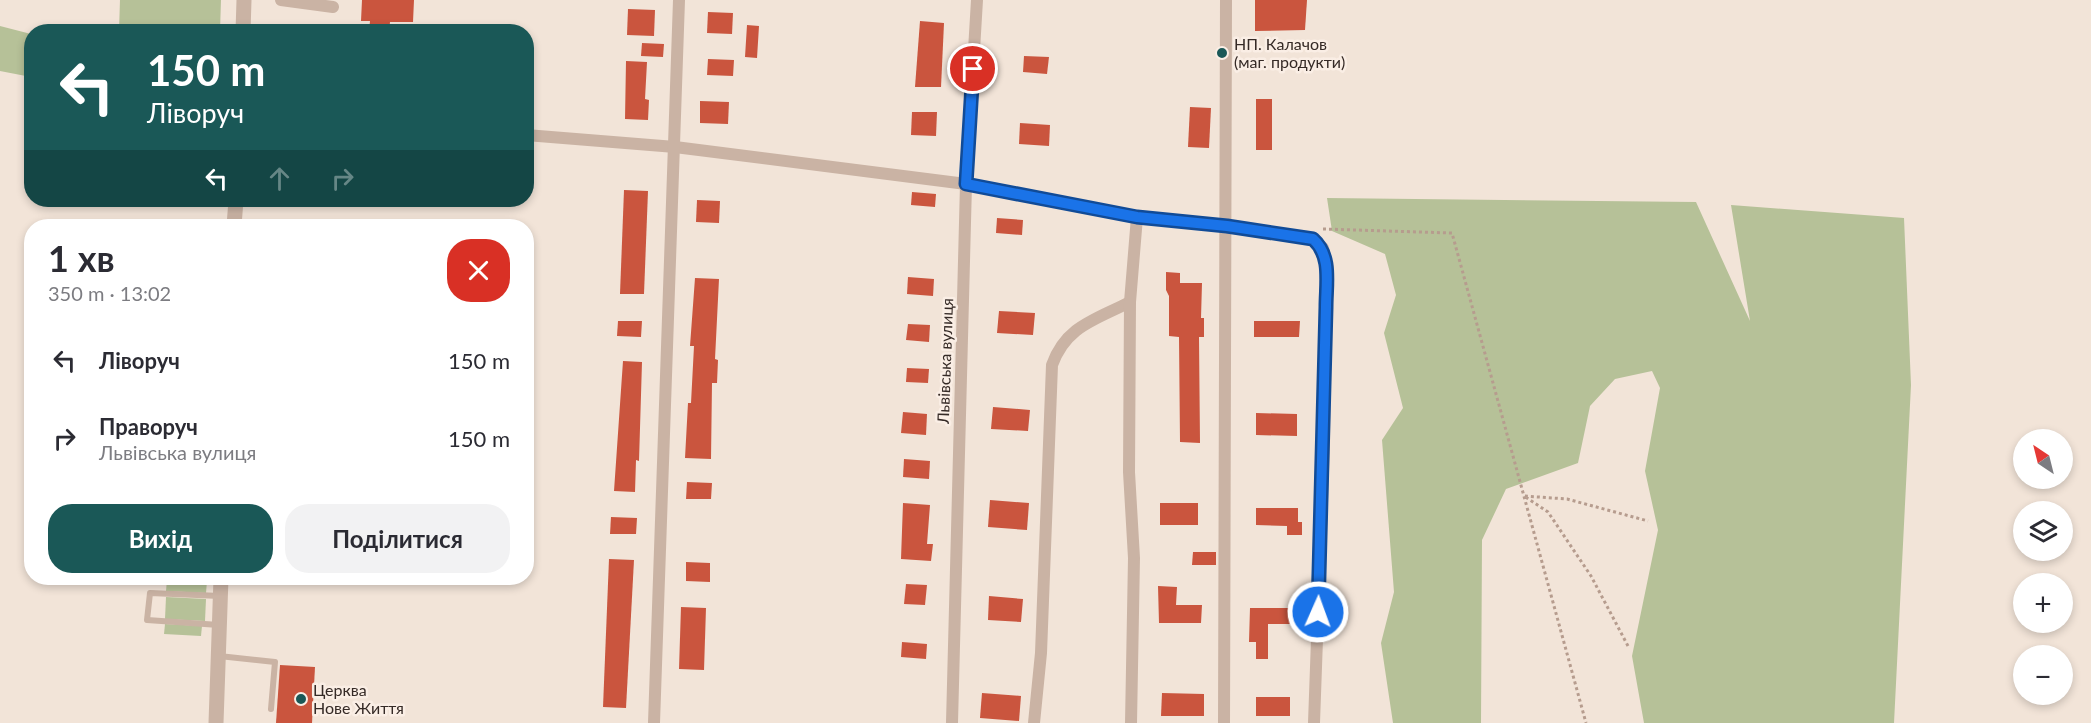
<!DOCTYPE html>
<html lang="uk">
<head>
<meta charset="utf-8">
<style>
	:root { --surface:#fff; --page:#f2f2f3; --text:#2b2b33; --muted:#7c7c81; --accent:#1a5857 }
	body { margin:0; font-family:Lato,sans-serif; background:var(--page); color:var(--text); height:100vh; display:flex; flex-direction:column; font-size:22px; white-space:nowrap }
	* { box-sizing:border-box; margin:0 }
	p { font-size:20px; color:var(--muted) }
	.icon { flex:none; width:33px; height:33px; fill:none; stroke:currentColor; stroke-width:2; stroke-linecap:round; stroke-linejoin:round }
	.map { position:relative; flex:1; overflow:hidden }
	.panel { position:absolute; left:24px; top:219px; width:510px; height:366px; display:flex; flex-direction:column; background:var(--surface); border-radius:24px; box-shadow:0 3px 9px #0003 }
	.panel>* { flex:none }
	.hud { position:absolute; left:24px; top:24px; width:510px; height:183px; border-radius:24px; box-shadow:0 3px 9px #0003; background:#1a5857; color:#fff; overflow:hidden }
	.needle { width:39px; rotate:325deg }
	.fabs { position:absolute; left:2013px; top:429px; display:grid; gap:12px }
	.fabs a { display:grid; place-items:center; width:60px; height:60px; border-radius:50%; background:var(--surface); box-shadow:0 3px 9px #0003; font-size:30px }
	.pin { position:absolute; display:grid; place-items:center; width:51px; height:51px; color:#fff; margin:-26px; border:3px solid #fff; border-radius:50%; box-shadow:0 2px 6px #0007 }
	.me { position:absolute; width:66px; margin:-33px; rotate:2deg; stroke-linejoin:round; filter:drop-shadow(0 0 4px #0008) }
	.turn { display:flex; align-items:center; gap:21px; height:126px; padding:0 24px; font-size:27px }
	.turn .icon { width:78px; height:78px; stroke-width:2.5 }
	.turn b { display:block; font-size:42px; line-height:51px }
	.lanes { display:flex; align-items:center; height:57px; padding:0 24px; background:#0003; justify-content:center; gap:30px; direction:ltr }
	.lanes .off { opacity:.35 }
	.round { display:grid; place-items:center; flex:none; width:63px; height:63px; border-radius:24px; background:var(--page) }
	.summary { display:flex; align-items:center; justify-content:space-between; height:102px; padding:0 24px }
	h1 { font-size:36px; font-weight:700; line-height:45px }
	.action { display:flex; gap:12px; margin-top:auto; padding:12px 24px }
	.action a { flex:1; height:69px; border-radius:24px; background:var(--accent); color:#fff; font-size:24px; font-weight:700; line-height:69px; text-align:center }
	.action a+a { background:var(--page); color:var(--text) }
	ul { padding:0; list-style:none }
	li { display:flex; align-items:center; gap:18px; height:78px; padding:0 24px }
	li div { flex:1 }
	li b { display:block; font-size:22px }
	li em { font-style:normal }
	.map>svg:first-child { display:block }
</style>
</head>
<body>
<div class="map">
<svg width="2091" height="723" viewBox="0 0 2091 723">
	<rect width="100%" height="100%" fill="#f2e4d8"/>
	<!-- green -->
	<g fill="#b6c198">
		<polygon points="120,0 221,0 220,31 119,31"/>
		<polygon points="0,26 31,34 31,77 0,71"/>
		<polygon points="1327,198 1696,202 1750,321 1731,205 1904,218 1911,385 1894,723 1644,723 1632,656 1658,530 1645,471 1660,388 1652,371 1615,379 1590,406 1578,463 1506,489 1482,540 1481,723 1393,723 1381,643 1394,592 1382,440 1403,408 1384,333 1396,295 1385,254 1332,231"/>
		<polygon points="167,579 207,581 206,593 166,591"/>
		<polygon points="166,597 206,599 205,621 165,619"/>
		<polygon points="165,624 202,626 201,636 164,634"/>
	</g>
	<!-- building -->
	<g fill="#ca553e">
		<polygon points="362,0 414,0 413,22 390,22 389,32 369,32 370,21 361,21"/>
		<polygon points="1255,0 1307,0 1305,30 1255,31"/>
		<polygon points="628,9 655,10 654,36 627,35"/>
		<polygon points="708,12 733,13 732,34 707,33"/>
		<polygon points="920,21 944,23 941,87 915,87"/>
		<polygon points="747,25 759,26 757,58 745,57"/>
		<polygon points="642,43 664,44 663,57 641,56"/>
		<polygon points="1024,56 1049,57 1047,74 1023,72"/>
		<polygon points="708,59 734,60 733,76 707,75"/>
		<polygon points="626,61 647,62 645,99 649,100 648,120 625,119"/>
		<rect x="1256" y="99" width="16" height="51"/>
		<polygon points="700,101 729,102 728,124 700,123"/>
		<polygon points="1190,107 1211,108 1209,148 1188,147"/>
		<polygon points="912,112 937,112 936,136 911,135"/>
		<polygon points="1020,123 1050,125 1049,146 1019,144"/>
		<polygon points="624,190 648,191 644,294 620,294"/>
		<polygon points="912,192 936,194 935,207 911,205"/>
		<polygon points="697,200 720,201 719,223 696,222"/>
		<polygon points="997,218 1023,220 1022,235 996,233"/>
		<polygon points="1166,272 1180,273 1180,283 1202,283 1201,318 1204,318 1204,337 1199,337 1200,443 1180,442 1179,337 1169,336 1169,296 1166,290"/>
		<polygon points="908,277 934,279 933,296 907,294"/>
		<polygon points="695,278 719,279 715,359 718,360 717,383 712,383 711,459 685,458 688,403 691,403 694,346 690,346"/>
		<polygon points="999,311 1035,313 1033,335 997,333"/>
		<polygon points="618,321 642,321 641,337 617,336"/>
		<polygon points="1254,321 1300,321 1299,337 1254,337"/>
		<polygon points="908,324 930,325 929,342 906,340"/>
		<polygon points="623,361 642,362 639,461 636,460 635,492 614,491"/>
		<polygon points="907,368 929,369 928,383 906,382"/>
		<polygon points="993,407 1030,410 1028,431 991,429"/>
		<polygon points="903,412 927,414 926,435 901,433"/>
		<polygon points="1256,413 1297,414 1297,436 1256,435"/>
		<polygon points="904,459 930,461 929,479 903,477"/>
		<polygon points="687,482 712,483 711,499 686,499"/>
		<polygon points="990,500 1029,503 1027,530 988,527"/>
		<polygon points="903,503 930,505 927,544 933,544 931,561 901,559"/>
		<rect x="1160" y="503" width="38" height="22"/>
		<polygon points="1256,508 1298,508 1298,522 1302,522 1302,535 1287,535 1287,526 1256,525"/>
		<polygon points="611,517 637,518 636,534 610,534"/>
		<polygon points="1193,552 1216,552 1216,565 1192,565"/>
		<polygon points="609,559 634,560 626,708 603,707"/>
		<polygon points="686,562 710,563 710,582 686,581"/>
		<polygon points="906,584 927,585 925,605 904,604"/>
		<polygon points="1158,586 1177,587 1176,605 1202,605 1201,623 1159,623"/>
		<polygon points="989,596 1023,599 1021,622 988,620"/>
		<polygon points="681,607 706,608 704,670 679,669"/>
		<polygon points="1250,608 1298,608 1298,624 1268,624 1268,659 1256,659 1256,642 1249,642"/>
		<polygon points="902,642 927,644 926,659 901,657"/>
		<polygon points="280,665 315,667 312,723 276,723"/>
		<polygon points="982,693 1021,696 1019,721 980,718"/>
		<polygon points="1162,693 1204,694 1204,716 1161,716"/>
		<rect x="1256" y="697" width="34" height="19"/>
	</g>
	<g fill="none" stroke-linecap="round" stroke-linejoin="round">
		<!-- path -->
		<g stroke="#b69c8e" stroke-width="3" stroke-dasharray="3 3" stroke-linecap="butt">
			<polyline points="1323,229 1452,233 1586,723"/>
			<polyline points="1628,646 1591,576 1548,512 1524,496 1567,499 1648,521"/>
		</g>
		<!-- service -->
		<g stroke="#cab3a4" stroke-width="6">
			<polyline points="219,625 147,620 150,593 220,596"/>
			<polyline points="219,656 275,662 271,709"/>
		</g>
		<!-- minor -->
		<g stroke="#cab3a4" stroke-width="12">
			<polyline points="281,0 333,7"/>
			<polyline points="526,135 675,147 966,184 1137,217 1227,226 1313,239 1323,248 1326,261 1324,444 1314,723"/>
			<polyline points="654,723 679,0"/>
			<polyline points="952,723 966,184 977,0"/>
			<path d="M1034,723L1041,653L1052,365C1066,326 1095,320 1130,302"/>
			<polyline points="1131,723 1134,558 1129,472 1130,302 1137,217"/>
			<polyline points="1224,723 1226,0"/>
		</g>
		<!-- tertiary -->
		<g stroke="#cab3a4" stroke-width="15">
			<polyline points="243,32 244,0"/>
			<polyline points="234,226 236,200"/>
			<polyline points="216,723 221,578"/>
		</g>
	</g>
	<g fill="none" stroke-linecap="round" stroke-linejoin="round">
		<defs>
			<path id="route" d="M973,69L966,184L1137,217L1227,226L1313,239C1332,256 1326,283 1326,307L1318,612"/>
		</defs>
		<!-- route casing -->
		<use href="#route" stroke="#114b97" stroke-width="15"/>
		<!-- route -->
		<use href="#route" stroke="#1a73e8" stroke-width="10"/>
	</g>
	<!-- markers -->
	<g fill="#1a5857" stroke="#faeee5" stroke-width="2">
		<circle cx="1222" cy="53" r="6"/>
		<circle cx="301" cy="699" r="6"/>
	</g>
	<g text-anchor="middle" stroke-width="5" stroke-linejoin="round" paint-order="stroke">
		<!-- poi labels -->
		<g font-size="16" fill="#352a26" stroke="#faeee5" text-anchor="start">
			<text x="1234" y="50">НП. Калачов<tspan x="1234" dy="18">(маг. продукти)</tspan></text>
			<text x="313" y="696">Церква<tspan x="313" dy="18">Нове Життя</tspan></text>
		</g>
		<!-- street labels -->
		<g font-size="16" fill="#352a26" stroke="#faeee5">
			<text transform="translate(945 361) rotate(-88)" y="6">Львівська вулиця</text>
		</g>
	</g>
</svg>
<div class="fabs">
<a><svg class="needle" viewBox="-14 -14 28 28"><path d="M0-13l5 13h-10z" fill="#e53935"/><path d="M0 13l5-13h-10z" fill="#7c7c81"/></svg></a>
<a><svg class="icon" aria-label="layers" viewBox="0 0 24 24"><path d="M12 4l9 5-9 5-9-5zM3 14l9 5 9-5"/></svg></a>
<a>+</a>
<a>−</a>
</div>
<div class="pin" style="left:973px;top:69px;background:#d93025"><svg class="icon" aria-label="arrive" viewBox="0 0 24 24"><path d="M6 21V4h12l-3 4 3 4H6"/></svg></div>
<svg class="me" style="left:1318px;top:612px" viewBox="-20 -20 40 40"><circle r="17" fill="#1a73e8" stroke="#fff" stroke-width="3"/><path d="M0-11L8 9 0 5-8 9z" fill="#fff"/></svg>
<div class="hud">
<div class="turn"><svg class="icon" aria-label="left" viewBox="0 0 24 24"><path d="M17 20v-9H6M10 6l-5 5 5 5"/></svg><div><b>150 m</b>Ліворуч</div></div>
<div class="lanes"><svg class="icon" aria-label="left" viewBox="0 0 24 24"><path d="M17 20v-9H6M10 6l-5 5 5 5"/></svg><svg class="icon off" aria-label="ahead" viewBox="0 0 24 24"><path d="M12 20V5M6 11l6-6 6 6"/></svg><svg class="icon off" aria-label="right" viewBox="0 0 24 24"><path d="M7 20v-9h11M14 6l5 5-5 5"/></svg></div>
</div>
<section class="panel">
<div class="summary"><div><h1>1 хв</h1><p>350 m · 13:02</p></div><a class="round" style="background:#d93025;color:#fff"><svg class="icon" aria-label="close" viewBox="0 0 24 24"><path d="M6 6l12 12M18 6L6 18"/></svg></a></div>
<ul>
<li><svg class="icon" aria-label="left" viewBox="0 0 24 24"><path d="M17 20v-9H6M10 6l-5 5 5 5"/></svg><div><b>Ліворуч</b></div><em>150 m</em></li>
<li><svg class="icon" aria-label="right" viewBox="0 0 24 24"><path d="M7 20v-9h11M14 6l5 5-5 5"/></svg><div><b>Праворуч</b><p>Львівська вулиця</p></div><em>150 m</em></li>
</ul>
<div class="action"><a>Вихід</a><a>Поділитися</a></div>
</section>
</div>
</body>
</html>
